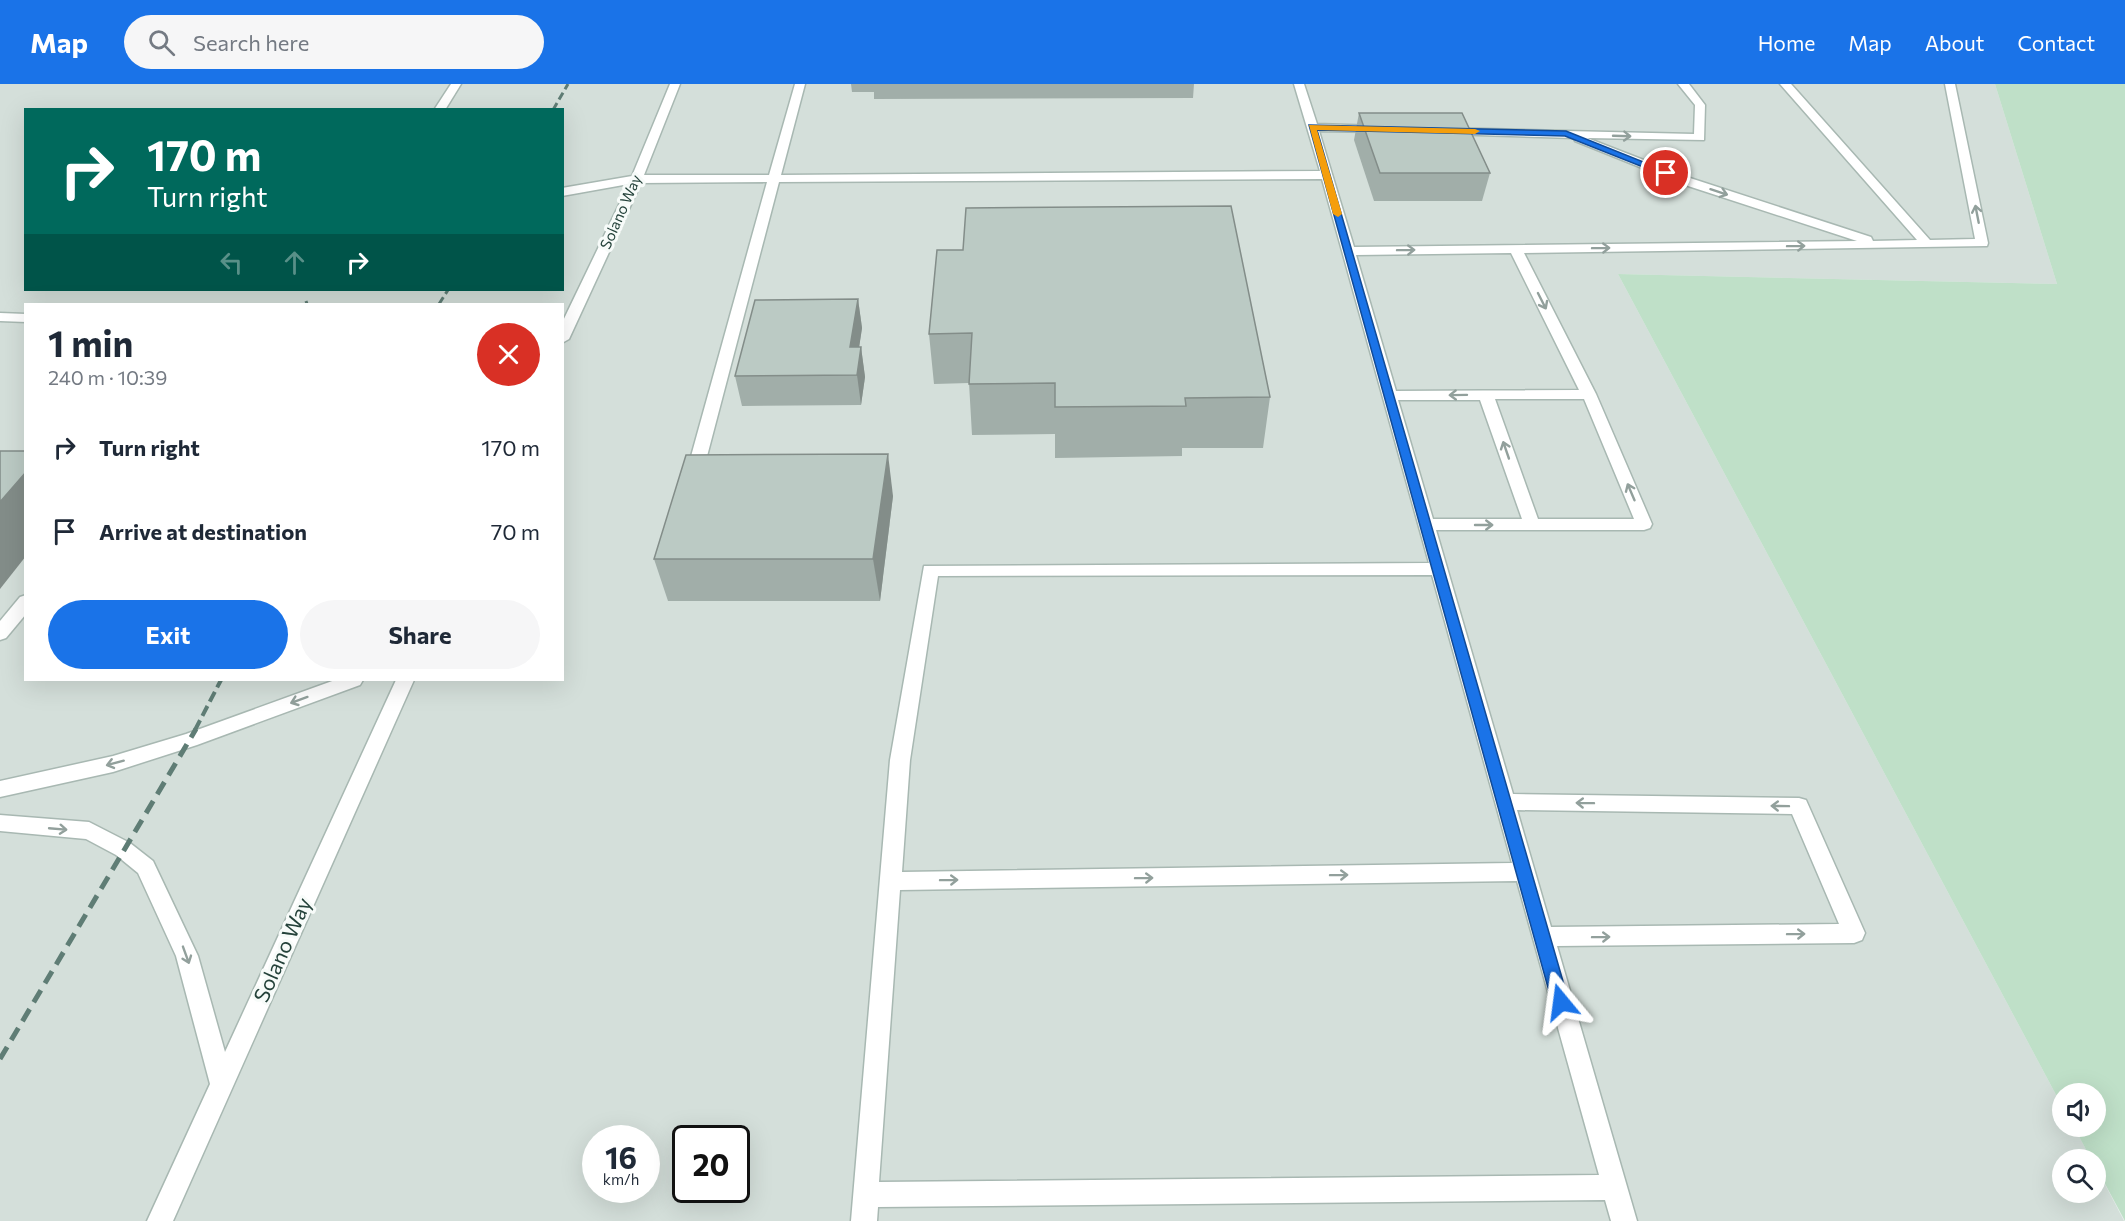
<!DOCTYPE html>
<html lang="en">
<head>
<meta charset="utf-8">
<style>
	:root { --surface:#fff; --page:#f6f6f7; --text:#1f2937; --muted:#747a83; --accent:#1a73e8 }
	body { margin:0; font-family:Commissioner,sans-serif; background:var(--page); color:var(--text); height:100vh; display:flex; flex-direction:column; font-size:22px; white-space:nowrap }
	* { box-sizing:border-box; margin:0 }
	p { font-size:20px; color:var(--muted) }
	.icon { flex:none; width:33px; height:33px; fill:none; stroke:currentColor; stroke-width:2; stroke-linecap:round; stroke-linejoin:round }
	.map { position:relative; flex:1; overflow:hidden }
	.details { position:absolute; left:24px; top:219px; width:540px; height:378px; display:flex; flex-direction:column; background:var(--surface); border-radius:0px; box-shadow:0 6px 24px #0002 }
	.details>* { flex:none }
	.banner { position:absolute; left:24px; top:24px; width:540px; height:183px; border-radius:0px; box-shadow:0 6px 24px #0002; background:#00695c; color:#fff; overflow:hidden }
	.fabs { position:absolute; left:2052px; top:999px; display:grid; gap:12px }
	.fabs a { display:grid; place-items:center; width:54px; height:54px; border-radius:50%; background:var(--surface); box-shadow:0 6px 24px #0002; font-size:30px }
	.speed { position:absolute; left:582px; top:1041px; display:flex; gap:12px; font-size:30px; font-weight:700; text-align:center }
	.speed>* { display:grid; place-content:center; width:78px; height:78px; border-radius:50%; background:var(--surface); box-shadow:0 6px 24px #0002; line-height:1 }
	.speed small { font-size:15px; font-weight:400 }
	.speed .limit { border:3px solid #111; border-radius:9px; background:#fff; color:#111 }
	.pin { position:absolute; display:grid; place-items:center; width:51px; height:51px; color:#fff; margin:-26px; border:3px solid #fff; border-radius:50%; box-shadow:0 2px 6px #0007 }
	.me { position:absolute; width:66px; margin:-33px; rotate:344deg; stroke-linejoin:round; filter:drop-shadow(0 0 4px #0008) }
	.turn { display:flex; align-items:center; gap:21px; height:126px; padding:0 24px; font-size:27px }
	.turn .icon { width:78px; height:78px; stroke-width:2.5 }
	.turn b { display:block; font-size:42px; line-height:51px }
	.lanes { display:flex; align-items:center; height:57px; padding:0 24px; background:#0003; justify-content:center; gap:30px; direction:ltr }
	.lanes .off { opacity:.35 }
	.round { display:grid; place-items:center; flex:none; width:63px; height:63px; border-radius:32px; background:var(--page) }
	.summary { display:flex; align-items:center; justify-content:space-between; height:102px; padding:0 24px }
	h1 { font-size:36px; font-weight:700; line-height:45px }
	.cta { display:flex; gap:12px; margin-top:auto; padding:12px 24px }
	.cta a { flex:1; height:69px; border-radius:36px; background:var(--accent); color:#fff; font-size:24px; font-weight:700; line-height:69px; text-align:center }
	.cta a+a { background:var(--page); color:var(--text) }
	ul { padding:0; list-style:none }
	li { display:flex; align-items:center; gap:18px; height:84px; padding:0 24px }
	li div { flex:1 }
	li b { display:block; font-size:22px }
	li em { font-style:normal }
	header { display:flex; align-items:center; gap:36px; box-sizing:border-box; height:84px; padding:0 30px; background:var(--accent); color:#fff }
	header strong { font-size:28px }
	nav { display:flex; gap:33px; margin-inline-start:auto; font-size:21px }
	.search { width:420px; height:54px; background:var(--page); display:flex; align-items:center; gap:15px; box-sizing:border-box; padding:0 21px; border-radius:33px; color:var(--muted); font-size:22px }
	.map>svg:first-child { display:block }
</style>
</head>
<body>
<header>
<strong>Map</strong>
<div class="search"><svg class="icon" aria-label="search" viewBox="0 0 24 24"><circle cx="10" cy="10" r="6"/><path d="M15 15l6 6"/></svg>Search here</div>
<nav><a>Home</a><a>Map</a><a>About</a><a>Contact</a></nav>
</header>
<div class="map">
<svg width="2125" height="1137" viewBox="0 0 2125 1137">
	<rect width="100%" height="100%" fill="#e6efeb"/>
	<!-- built -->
	<path fill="#d4dfda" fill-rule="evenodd" d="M0,0H1995L2057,200L1618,190L2062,1022V1042L2074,1043L2091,1075L2062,1076V1108H2096V1083L2124,1137H0ZM26,26H562V206H26ZM26,220H562V596H26ZM596,1054H646V1106H596ZM686,1054H736V1106H686Z"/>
	<!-- green -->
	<polygon fill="#bfe0c8" points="1995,0 2125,0 2125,1137 2096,1083 2096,1076 2091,1075 2074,1043 2096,1042 2096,1010 2062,1010 2062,1022 1618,190 2057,200"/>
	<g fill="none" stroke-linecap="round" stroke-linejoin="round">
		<defs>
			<g id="minor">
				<polygon points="451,0 461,0 445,26 434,26"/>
				<path d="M670,0H680L644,91H769L795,0H805L781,91L1320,87L1294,0H1304L1317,40L1379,42L1385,45L1379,48L1319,47L1354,163L1857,157L1682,100L1575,57L1574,54L1446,50L1440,47L1446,44L1694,50L1695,21L1678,0H1689L1705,21L1704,56L1587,54L1690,94L1871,153L1873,157L1917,156L1780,0H1791L1930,156L1975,155L1945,0H1955L1988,159L1987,162L1524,169L1596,310L1652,440L1650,444L1644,446H1436L1513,710L1799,714L1806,716L1865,849L1862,856L1854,859L1557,862L1637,1137H1611L1605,1116L878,1123L877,1137H851L890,676L924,482L1429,479L1322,95L779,98L706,376L703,380H693L690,376L767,98L641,99L569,255L562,259V239L629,100L562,112V104L632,92ZM1511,169L1579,306L1396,307L1356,171ZM1495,315H1584L1634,435H1538ZM1398,316H1480L1522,435H1433ZM1432,491L1512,779L902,788L910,676L938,492ZM1517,726L1792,730L1839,840L1551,843ZM1517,797L1599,1091L879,1098L900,806Z"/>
				<polygon points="0,229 26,230 26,238 0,237"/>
				<polygon points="26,511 26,530 6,554 0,556 0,537 20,513"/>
				<polygon points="335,596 363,596 360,601 197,661 113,688 0,713 0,697 113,672 186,650"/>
				<polygon points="396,596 414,596 173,1137 147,1137 210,1000 176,872 138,789 116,771 86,755 0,747 0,731 89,738 130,759 153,777 198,872 225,968"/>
			</g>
		</defs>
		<!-- minor casing -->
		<use href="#minor" stroke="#a8b8b2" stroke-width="3"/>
		<!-- minor -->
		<use href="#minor" fill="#fff" fill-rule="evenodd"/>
		<!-- rail-far2 -->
		<g stroke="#5f7d75" stroke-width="3" stroke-dasharray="8 4" stroke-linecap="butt">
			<polyline points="553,26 568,0"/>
			<polyline points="306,217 307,220"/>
			<polyline points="439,220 448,206"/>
		</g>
		<!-- rail-far1 -->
		<polyline stroke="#5f7d75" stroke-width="4" stroke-dasharray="11 5" stroke-linecap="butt" points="195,646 221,596"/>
		<!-- rail -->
		<polyline stroke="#5f7d75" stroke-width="5" stroke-dasharray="14 8" stroke-linecap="butt" points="0,975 196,645"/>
	</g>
	<!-- wall -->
	<g fill="#a1aea9">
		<polygon points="851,0 1194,0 1193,14 874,15 874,8 852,8"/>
		<polygon points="1359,29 1490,89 1482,117 1374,117 1354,56"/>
		<polygon points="937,166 1270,313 1263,364 1182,364 1182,372 1055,374 1055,350 972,351 969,299 934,300 929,250"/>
		<polygon points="858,215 862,244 859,263 861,263 865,293 861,321 742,322 735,292"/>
		<polygon points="893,412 880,517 668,517 654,475"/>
	</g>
	<!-- shaded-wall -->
	<g fill="#838d89">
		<polygon points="858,215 862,244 855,291 850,263"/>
		<polygon points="861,263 865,293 861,321 857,291"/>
		<polygon points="888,370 893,412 880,517 873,475"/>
		<polygon points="26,388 26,472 0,505 0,418"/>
	</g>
	<!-- building -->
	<g fill="#bbcac4" stroke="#838d89" stroke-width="1.5">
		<polygon points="1359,29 1462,29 1490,89 1380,89"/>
		<polygon points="1231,122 1270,313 1185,314 1186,322 1055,323 1055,299 969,300 972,249 929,250 937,166 963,166 966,124"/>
		<polygon points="858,215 850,263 861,263 857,291 735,292 755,216"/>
		<polygon points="0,367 26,367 26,388 0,418"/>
		<polygon points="888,370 873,475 654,475 686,371"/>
	</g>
	<!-- one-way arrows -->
	<defs><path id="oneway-shaft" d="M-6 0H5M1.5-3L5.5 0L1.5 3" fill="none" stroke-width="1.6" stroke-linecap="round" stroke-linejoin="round" transform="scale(1.5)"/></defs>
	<g stroke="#92a09c">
		<use href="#oneway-shaft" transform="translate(1622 52) rotate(2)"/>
		<use href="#oneway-shaft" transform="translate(1719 108) rotate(18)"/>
		<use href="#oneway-shaft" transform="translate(1977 130) rotate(-101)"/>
		<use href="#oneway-shaft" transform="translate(1796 162) rotate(-1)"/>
		<use href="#oneway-shaft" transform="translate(1601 164) rotate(-1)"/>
		<use href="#oneway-shaft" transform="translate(1406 166) rotate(-1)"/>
		<use href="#oneway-shaft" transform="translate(1542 217) rotate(63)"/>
		<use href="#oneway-shaft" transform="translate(1458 311) rotate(179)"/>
		<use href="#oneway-shaft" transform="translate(1506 366) rotate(-109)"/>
		<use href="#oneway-shaft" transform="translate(1631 408) rotate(-113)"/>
		<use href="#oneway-shaft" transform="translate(1484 441)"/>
		<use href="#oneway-shaft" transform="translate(299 616) rotate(160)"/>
		<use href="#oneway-shaft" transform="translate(115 679) rotate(165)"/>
		<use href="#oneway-shaft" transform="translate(1585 719) rotate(-179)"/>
		<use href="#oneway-shaft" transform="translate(1780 722) rotate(-179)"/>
		<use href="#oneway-shaft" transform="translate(58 745) rotate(5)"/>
		<use href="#oneway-shaft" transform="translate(1339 791) rotate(-1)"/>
		<use href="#oneway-shaft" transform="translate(1144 794) rotate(-1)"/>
		<use href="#oneway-shaft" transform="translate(949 796) rotate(-1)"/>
		<use href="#oneway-shaft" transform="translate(1796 850) rotate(-1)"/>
		<use href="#oneway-shaft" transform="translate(1601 853) rotate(-1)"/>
		<use href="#oneway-shaft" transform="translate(186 871) rotate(70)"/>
	</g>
	<!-- route -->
	<polygon fill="#1a73e8" stroke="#114b97" stroke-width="1.5" points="1309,41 1566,47 1671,89 1663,91 1565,52 1317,46 1569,918 1567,924 1561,926 1555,924 1552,918"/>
	<!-- slow -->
	<polygon fill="#f59e0b" points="1309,41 1475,45 1480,47 1475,50 1317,46 1342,130 1338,133 1333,130"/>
	<g text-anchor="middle" stroke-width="6" stroke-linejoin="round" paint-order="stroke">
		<!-- far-street labels -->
		<g font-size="15" fill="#24423a" stroke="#f7fbf9">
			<text transform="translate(621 128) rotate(-66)" y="5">Solano Way</text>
		</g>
		<!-- near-street labels -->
		<g font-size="21" fill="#24423a" stroke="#f7fbf9">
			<text transform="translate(283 866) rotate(-66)" y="7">Solano Way</text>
		</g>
	</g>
</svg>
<div class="fabs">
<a><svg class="icon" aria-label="sound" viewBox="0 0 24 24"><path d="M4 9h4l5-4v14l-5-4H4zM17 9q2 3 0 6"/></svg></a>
<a><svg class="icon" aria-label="search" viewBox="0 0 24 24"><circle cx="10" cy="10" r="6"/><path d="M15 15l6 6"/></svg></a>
</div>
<div class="speed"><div>16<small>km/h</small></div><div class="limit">20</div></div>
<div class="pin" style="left:1666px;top:89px;background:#d93025"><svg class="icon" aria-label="arrive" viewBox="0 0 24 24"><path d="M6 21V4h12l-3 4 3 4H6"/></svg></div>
<svg class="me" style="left:1561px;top:918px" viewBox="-20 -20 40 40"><path d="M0-17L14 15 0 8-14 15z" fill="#1a73e8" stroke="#fff" stroke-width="4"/></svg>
<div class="banner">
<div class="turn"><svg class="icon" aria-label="right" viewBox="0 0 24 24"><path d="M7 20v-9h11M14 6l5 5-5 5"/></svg><div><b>170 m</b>Turn right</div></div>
<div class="lanes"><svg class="icon off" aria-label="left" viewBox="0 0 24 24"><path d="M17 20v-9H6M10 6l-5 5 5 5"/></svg><svg class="icon off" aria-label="ahead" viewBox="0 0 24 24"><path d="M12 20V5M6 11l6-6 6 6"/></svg><svg class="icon" aria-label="right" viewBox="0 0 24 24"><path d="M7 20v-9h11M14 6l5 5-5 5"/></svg></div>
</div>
<section class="details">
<div class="summary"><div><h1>1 min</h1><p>240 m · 10:39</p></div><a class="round" style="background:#d93025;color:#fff"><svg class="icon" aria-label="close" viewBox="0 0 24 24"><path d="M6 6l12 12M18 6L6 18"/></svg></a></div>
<ul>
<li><svg class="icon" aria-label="right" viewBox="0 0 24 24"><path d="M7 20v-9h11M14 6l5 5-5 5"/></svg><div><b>Turn right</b></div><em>170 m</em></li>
<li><svg class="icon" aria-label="arrive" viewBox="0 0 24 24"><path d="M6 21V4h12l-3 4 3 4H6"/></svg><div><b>Arrive at destination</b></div><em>70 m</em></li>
</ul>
<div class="cta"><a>Exit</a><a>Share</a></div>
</section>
</div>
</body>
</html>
